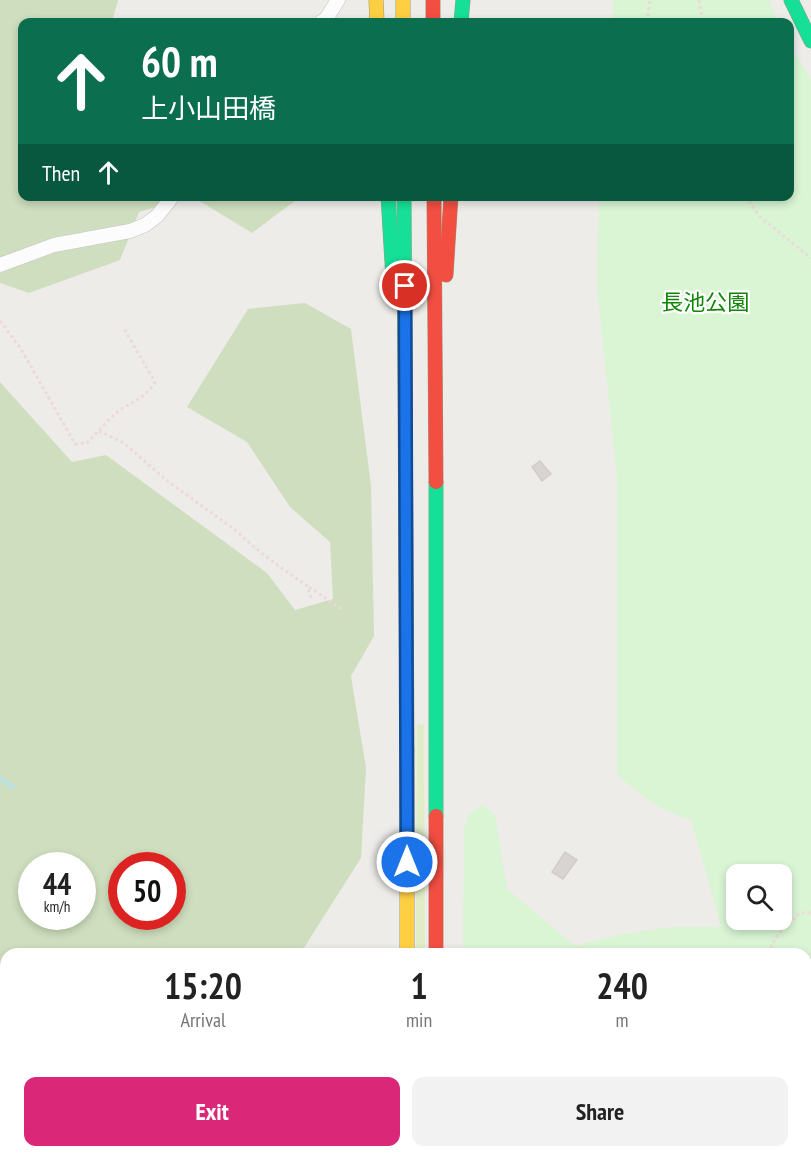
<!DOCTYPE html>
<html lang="en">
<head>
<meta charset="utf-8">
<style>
	:root { --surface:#fff; --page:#f2f2f2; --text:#222; --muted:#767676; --accent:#db2777 }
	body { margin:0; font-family:"PT Sans Narrow","Noto Sans JP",sans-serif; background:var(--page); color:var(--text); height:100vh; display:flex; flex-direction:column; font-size:22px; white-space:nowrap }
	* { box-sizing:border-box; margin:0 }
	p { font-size:20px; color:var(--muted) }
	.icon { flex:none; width:33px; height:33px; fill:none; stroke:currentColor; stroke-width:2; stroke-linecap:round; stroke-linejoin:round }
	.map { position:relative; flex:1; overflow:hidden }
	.details { position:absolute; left:0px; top:948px; width:812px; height:210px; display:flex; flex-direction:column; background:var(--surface); border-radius:18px 18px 0 0; box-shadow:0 3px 9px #0003 }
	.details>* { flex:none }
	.top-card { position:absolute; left:18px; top:18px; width:776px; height:183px; border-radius:12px; box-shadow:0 3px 9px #0003; background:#0b6e4f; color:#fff; overflow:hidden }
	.controls { position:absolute; left:726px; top:864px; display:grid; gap:12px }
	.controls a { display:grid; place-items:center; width:66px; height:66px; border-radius:12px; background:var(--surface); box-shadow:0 3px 9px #0003; font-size:30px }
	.speed { position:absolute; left:18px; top:852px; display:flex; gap:12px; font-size:30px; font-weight:700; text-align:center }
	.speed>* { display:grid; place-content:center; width:78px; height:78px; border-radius:50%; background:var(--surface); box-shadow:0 3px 9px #0003; line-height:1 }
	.speed small { font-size:15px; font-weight:400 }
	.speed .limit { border:9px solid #d22; background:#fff; color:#111 }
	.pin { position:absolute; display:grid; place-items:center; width:51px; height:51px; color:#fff; margin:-26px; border:3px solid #fff; border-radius:50%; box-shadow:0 2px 6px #0007 }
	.me { position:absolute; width:66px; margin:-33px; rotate:0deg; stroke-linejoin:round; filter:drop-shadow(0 0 4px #0008) }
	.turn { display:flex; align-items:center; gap:21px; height:126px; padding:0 24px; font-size:27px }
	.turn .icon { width:78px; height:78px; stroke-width:2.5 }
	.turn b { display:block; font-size:42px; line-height:51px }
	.then { display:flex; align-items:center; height:57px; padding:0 24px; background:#0003; gap:12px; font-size:22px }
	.eta { display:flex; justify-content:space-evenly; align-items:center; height:102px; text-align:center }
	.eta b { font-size:36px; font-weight:600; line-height:42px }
	.cta { display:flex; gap:12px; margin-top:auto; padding:12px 24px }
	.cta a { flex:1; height:69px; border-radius:12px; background:var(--accent); color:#fff; font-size:24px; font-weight:600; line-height:69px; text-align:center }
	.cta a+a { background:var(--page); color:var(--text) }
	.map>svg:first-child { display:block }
</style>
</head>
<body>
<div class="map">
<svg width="811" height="1158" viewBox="0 0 811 1158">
	<rect width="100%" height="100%" fill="#eeece9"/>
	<!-- grass -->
	<polygon fill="#e1edc7" points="417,724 424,725 425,954 416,954"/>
	<!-- forest -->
	<g fill="#cedebe" fill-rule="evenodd">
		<polygon points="0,0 118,0 112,22 22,22 22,196 189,197 139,212 120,260 29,293 0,283"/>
		<polygon points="193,197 300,197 252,233"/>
		<path d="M305,303L351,329L371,486L374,636L351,676L366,768L361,858L300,954H6V1152H332L333,1158H0V382L72,462L106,455L267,573L295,610L333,599L330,542L290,507L247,442L187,407L248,309ZM32,866H82V916H32ZM122,866H172V916H122Z"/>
	</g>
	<!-- park -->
	<g fill="#d9f5d4" fill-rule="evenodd">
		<polygon points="613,0 769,0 778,22 613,22"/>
		<path d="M789,43L811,80V1158H463V1152H806V954H463L464,828L470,813L483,805L495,815L507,889L575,946L622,934L672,927H721L691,819C658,812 643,795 617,775V476L597,288L599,197L789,196ZM736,874H782V920H736Z"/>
	</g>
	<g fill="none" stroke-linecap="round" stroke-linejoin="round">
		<!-- stream -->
		<g stroke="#bbe2e3" stroke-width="4.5">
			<polyline points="0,778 13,787"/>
			<polyline points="533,1158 534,1152"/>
		</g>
	</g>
	<!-- building -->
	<g fill="#d7d4d1" stroke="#d2cdca" stroke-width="1.5">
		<polygon points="540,461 551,474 542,481 532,467"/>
		<polygon points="565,852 577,860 563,879 552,872"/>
	</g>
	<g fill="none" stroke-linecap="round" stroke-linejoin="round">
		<defs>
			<g id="street">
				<polyline points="321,22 326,19 338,0"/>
				<polyline points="0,265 54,245 130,231 145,225 157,216 173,196"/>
			</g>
			<g id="fast">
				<polyline points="791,0 811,41"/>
				<polyline points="461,22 463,0"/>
				<polyline points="388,196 393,279"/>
				<polyline points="404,196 407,750"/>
				<polyline points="436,482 436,816"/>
				<polyline points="407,1152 407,1158"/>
				<polyline points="436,1152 436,1158"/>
			</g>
			<g id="slow">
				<polyline points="376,0 377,22"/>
				<polyline points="403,0 403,22"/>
				<polyline points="407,750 407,954"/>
			</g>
			<g id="jam">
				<polyline points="433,0 433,22"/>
				<polyline points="434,196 436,482"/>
				<polyline points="446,275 451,196"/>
				<polyline points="436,816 436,954"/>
			</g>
		</defs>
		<!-- street casing -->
		<use href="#street" stroke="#c5c4c3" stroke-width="15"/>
		<!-- fast casing -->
		<use href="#fast" stroke="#9a987f" stroke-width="15"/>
		<!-- slow casing -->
		<use href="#slow" stroke="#9a987f" stroke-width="15"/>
		<!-- jam casing -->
		<use href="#jam" stroke="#9a987f" stroke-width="15"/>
		<!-- path -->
		<g stroke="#ecd9db" stroke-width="3" stroke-dasharray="3 3" stroke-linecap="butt">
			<polyline points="699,0 703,22"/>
			<polyline points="647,22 650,0"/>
			<polyline points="746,196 759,216 811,258"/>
			<path d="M0,321L21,349L75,444L87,443C96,434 105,423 114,415C130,401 143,401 155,382L123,327"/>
			<polyline points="99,431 124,443 166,480 234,529 261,553 307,586 312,601"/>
			<polyline points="309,587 343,610"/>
			<path d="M769,954C773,936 786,926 800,913H811"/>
			<polyline points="806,1144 811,1153"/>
			<polyline points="742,1152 745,1158"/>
			<polyline points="330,1158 330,1152"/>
			<polyline points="519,1158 521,1152"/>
		</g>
		<!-- street -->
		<use href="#street" stroke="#fcfcfc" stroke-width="14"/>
		<!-- fast -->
		<use href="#fast" stroke="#16e098" stroke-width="14"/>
		<!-- slow -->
		<use href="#slow" stroke="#ffcf43" stroke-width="14"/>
		<!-- jam -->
		<use href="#jam" stroke="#f24e42" stroke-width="14"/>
	</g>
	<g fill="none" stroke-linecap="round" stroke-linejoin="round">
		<defs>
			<polyline id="route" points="405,286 407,862"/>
		</defs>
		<!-- route casing -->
		<use href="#route" stroke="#114b97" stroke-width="15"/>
		<!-- route -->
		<use href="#route" stroke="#1a73e8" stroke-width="10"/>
	</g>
	<g text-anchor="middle" stroke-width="4.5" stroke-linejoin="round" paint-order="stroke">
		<!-- park labels -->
		<g font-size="22" fill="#128507" stroke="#fff">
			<text x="705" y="310">長池公園</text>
		</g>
	</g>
</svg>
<div class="controls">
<a><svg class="icon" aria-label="search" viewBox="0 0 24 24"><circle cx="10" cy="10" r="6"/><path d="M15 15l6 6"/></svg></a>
</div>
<div class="speed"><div>44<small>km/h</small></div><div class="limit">50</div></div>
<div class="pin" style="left:405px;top:286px;background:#d93025"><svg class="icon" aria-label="arrive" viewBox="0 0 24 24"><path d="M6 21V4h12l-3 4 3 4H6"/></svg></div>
<svg class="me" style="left:407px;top:862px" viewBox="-20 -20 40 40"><circle r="17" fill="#1a73e8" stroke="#fff" stroke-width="3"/><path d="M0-11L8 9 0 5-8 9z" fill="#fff"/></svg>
<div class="top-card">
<div class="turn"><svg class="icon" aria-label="ahead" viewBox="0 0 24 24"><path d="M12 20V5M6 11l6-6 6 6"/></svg><div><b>60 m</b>上小山田橋</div></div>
<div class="then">Then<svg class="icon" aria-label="ahead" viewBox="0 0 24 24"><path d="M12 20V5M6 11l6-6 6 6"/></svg></div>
</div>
<section class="details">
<div class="eta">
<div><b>15:20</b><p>Arrival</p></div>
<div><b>1</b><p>min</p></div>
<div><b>240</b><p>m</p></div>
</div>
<div class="cta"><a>Exit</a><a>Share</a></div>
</section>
</div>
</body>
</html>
